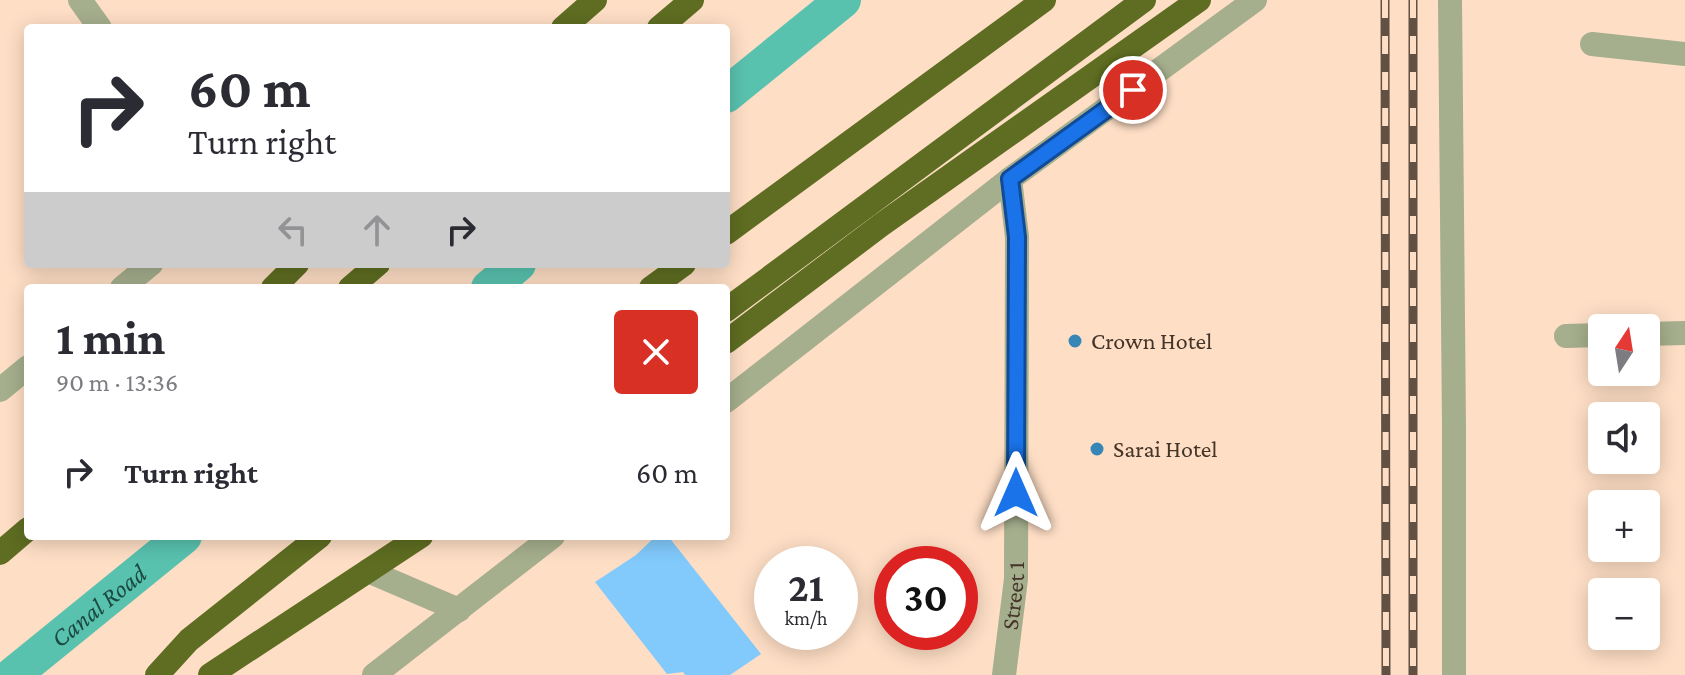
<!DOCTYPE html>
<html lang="en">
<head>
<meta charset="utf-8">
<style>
	:root { --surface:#fff; --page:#f7f7f7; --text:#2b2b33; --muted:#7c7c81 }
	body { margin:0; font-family:"Crimson Pro",serif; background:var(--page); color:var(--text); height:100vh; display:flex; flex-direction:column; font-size:30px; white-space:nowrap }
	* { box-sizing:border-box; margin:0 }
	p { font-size:26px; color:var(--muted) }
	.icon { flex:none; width:44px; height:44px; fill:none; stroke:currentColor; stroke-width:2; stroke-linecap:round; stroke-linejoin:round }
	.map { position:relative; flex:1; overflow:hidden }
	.sheet { position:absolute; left:24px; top:284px; width:706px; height:256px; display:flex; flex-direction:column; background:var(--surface); border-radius:8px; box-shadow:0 4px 20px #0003 }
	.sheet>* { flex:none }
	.guide { position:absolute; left:24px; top:24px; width:706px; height:244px; border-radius:8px; box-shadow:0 4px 20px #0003; background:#fff; color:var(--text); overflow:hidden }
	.needle { width:52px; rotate:12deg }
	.buttons { position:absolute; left:1588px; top:314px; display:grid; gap:16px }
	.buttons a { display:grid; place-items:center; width:72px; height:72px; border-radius:8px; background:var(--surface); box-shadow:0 4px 20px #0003; font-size:40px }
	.speed { position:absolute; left:754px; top:546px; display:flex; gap:16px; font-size:40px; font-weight:700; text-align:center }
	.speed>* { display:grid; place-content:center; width:104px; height:104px; border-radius:50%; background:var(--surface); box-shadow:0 4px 20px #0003; line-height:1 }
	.speed small { font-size:20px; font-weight:400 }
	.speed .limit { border:12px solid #d22; background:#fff; color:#111 }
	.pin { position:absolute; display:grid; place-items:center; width:68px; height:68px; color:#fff; margin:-34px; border:4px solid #fff; border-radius:50%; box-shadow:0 2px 8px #0007 }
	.me { position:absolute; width:88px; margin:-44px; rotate:0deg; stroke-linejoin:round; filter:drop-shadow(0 0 6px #0008) }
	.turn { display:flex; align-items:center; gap:28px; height:168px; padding:0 32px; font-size:36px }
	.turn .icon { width:104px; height:104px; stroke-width:2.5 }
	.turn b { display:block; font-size:56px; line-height:68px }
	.lanes { display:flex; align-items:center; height:76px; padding:0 32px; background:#0003; justify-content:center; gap:40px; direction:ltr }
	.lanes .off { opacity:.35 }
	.round { display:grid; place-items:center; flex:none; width:84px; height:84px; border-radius:8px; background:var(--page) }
	.headline { display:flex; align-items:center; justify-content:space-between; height:136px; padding:0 32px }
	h1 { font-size:48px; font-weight:700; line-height:60px }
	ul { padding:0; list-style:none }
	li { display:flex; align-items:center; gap:24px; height:104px; padding:0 32px }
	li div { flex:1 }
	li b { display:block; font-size:30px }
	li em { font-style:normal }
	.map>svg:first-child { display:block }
</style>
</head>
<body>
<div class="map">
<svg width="1685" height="675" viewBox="0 0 1685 675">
	<rect width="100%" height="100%" fill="#fedec5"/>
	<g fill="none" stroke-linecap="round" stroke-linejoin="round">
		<!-- canal -->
		<g stroke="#59c2af" stroke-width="36">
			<polyline points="726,95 843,0"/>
			<polyline points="489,288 518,264"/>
			<path id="s1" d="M13,675L184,536"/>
		</g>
	</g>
	<!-- building -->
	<polygon fill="#82cafc" points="656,536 668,536 761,654 730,675 685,675 683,672 667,674 595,582 636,555"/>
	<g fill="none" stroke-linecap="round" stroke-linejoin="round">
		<!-- street -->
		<g stroke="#a5ae8d" stroke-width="24">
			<polyline points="80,0 100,28"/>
			<polyline points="1450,0 1454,427 1454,675"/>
			<polyline points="1592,44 1685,54"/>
			<polyline points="122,288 151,264"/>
			<polyline points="1646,334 1685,333"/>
			<polyline points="1566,336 1602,335"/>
			<polyline points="0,390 28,367"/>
			<polyline points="726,401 1010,179 1255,0"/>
			<polyline points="368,571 459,610"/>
			<polyline points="374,675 553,536"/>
			<path id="s2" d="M1004,675L1016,579L1017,237L1010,179"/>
		</g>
		<!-- highway -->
		<g stroke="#5e6d21" stroke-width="24">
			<polyline points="563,28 595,0"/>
			<polyline points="659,28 692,0"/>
			<polyline points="726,233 1044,0"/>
			<polyline points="273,288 297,264"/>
			<polyline points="350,288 378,264"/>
			<polyline points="651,288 684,264"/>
			<polyline points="726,310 1144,0"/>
			<polyline points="726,342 881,225 1199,0"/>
			<polyline points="0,553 28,529"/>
			<polyline points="157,675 189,640 320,536"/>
			<polyline points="210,675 421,536"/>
		</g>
		<defs>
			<g id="rail">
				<polyline points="1385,0 1386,675"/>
				<polyline points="1413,0 1413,675"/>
			</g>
		</defs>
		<!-- rail casing -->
		<use href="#rail" stroke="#625042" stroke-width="9"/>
		<!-- rail -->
		<use href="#rail" stroke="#fedec5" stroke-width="6" stroke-dasharray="18" stroke-linecap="butt"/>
	</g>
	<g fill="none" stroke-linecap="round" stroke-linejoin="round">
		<defs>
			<polyline id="route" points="1016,493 1017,237 1010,179 1133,90"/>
		</defs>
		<!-- route casing -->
		<use href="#route" stroke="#114b97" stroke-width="20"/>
		<!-- route -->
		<use href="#route" stroke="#1a73e8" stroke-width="14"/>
	</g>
	<!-- markers -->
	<g fill="#3786b8" stroke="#fedec5" stroke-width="3">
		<circle cx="1075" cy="341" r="8"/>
		<circle cx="1097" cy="449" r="8"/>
	</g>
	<g text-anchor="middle" stroke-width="6" stroke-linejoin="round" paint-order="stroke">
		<!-- poi labels -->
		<g font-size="24" fill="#453529" stroke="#fedec5" text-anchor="start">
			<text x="1091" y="349">Crown Hotel</text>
			<text x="1113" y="457">Sarai Hotel</text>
		</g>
		<!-- street labels -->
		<g font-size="24" fill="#453529" stroke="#fedec5">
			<text dy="8" stroke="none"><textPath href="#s2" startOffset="80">Street 1</textPath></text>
		</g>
		<!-- water labels -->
		<g font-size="26" font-style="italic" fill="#1b4a41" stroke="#fedec5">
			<text dy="9" stroke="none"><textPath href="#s1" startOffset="110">Canal Road</textPath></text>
		</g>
	</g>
</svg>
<div class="buttons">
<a><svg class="needle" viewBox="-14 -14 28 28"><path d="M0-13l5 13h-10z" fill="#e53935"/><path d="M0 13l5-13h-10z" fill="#7c7c81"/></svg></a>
<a><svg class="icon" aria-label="sound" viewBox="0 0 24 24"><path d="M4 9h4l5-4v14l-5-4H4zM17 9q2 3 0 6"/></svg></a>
<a>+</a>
<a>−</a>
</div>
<div class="speed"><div>21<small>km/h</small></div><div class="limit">30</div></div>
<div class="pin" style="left:1133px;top:90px;background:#d93025"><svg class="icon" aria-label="arrive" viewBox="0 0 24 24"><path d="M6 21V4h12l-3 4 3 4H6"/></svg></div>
<svg class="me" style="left:1016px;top:493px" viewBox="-20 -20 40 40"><path d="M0-17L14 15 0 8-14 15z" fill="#1a73e8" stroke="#fff" stroke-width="4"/></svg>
<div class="guide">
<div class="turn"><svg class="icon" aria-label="right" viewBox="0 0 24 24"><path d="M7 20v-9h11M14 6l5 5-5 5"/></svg><div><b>60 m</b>Turn right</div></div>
<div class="lanes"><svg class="icon off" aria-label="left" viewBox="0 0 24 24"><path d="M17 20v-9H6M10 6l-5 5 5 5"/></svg><svg class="icon off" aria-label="ahead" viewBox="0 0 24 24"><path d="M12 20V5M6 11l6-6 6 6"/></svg><svg class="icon" aria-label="right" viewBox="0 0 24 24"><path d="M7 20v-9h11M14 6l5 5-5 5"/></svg></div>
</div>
<section class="sheet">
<div class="headline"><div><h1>1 min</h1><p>90 m · 13:36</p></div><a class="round" style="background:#d93025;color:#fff"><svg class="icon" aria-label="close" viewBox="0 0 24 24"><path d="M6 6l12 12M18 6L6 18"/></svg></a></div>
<ul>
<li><svg class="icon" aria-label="right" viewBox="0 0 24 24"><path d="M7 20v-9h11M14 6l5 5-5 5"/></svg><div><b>Turn right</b></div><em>60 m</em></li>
</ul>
</section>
</div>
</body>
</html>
